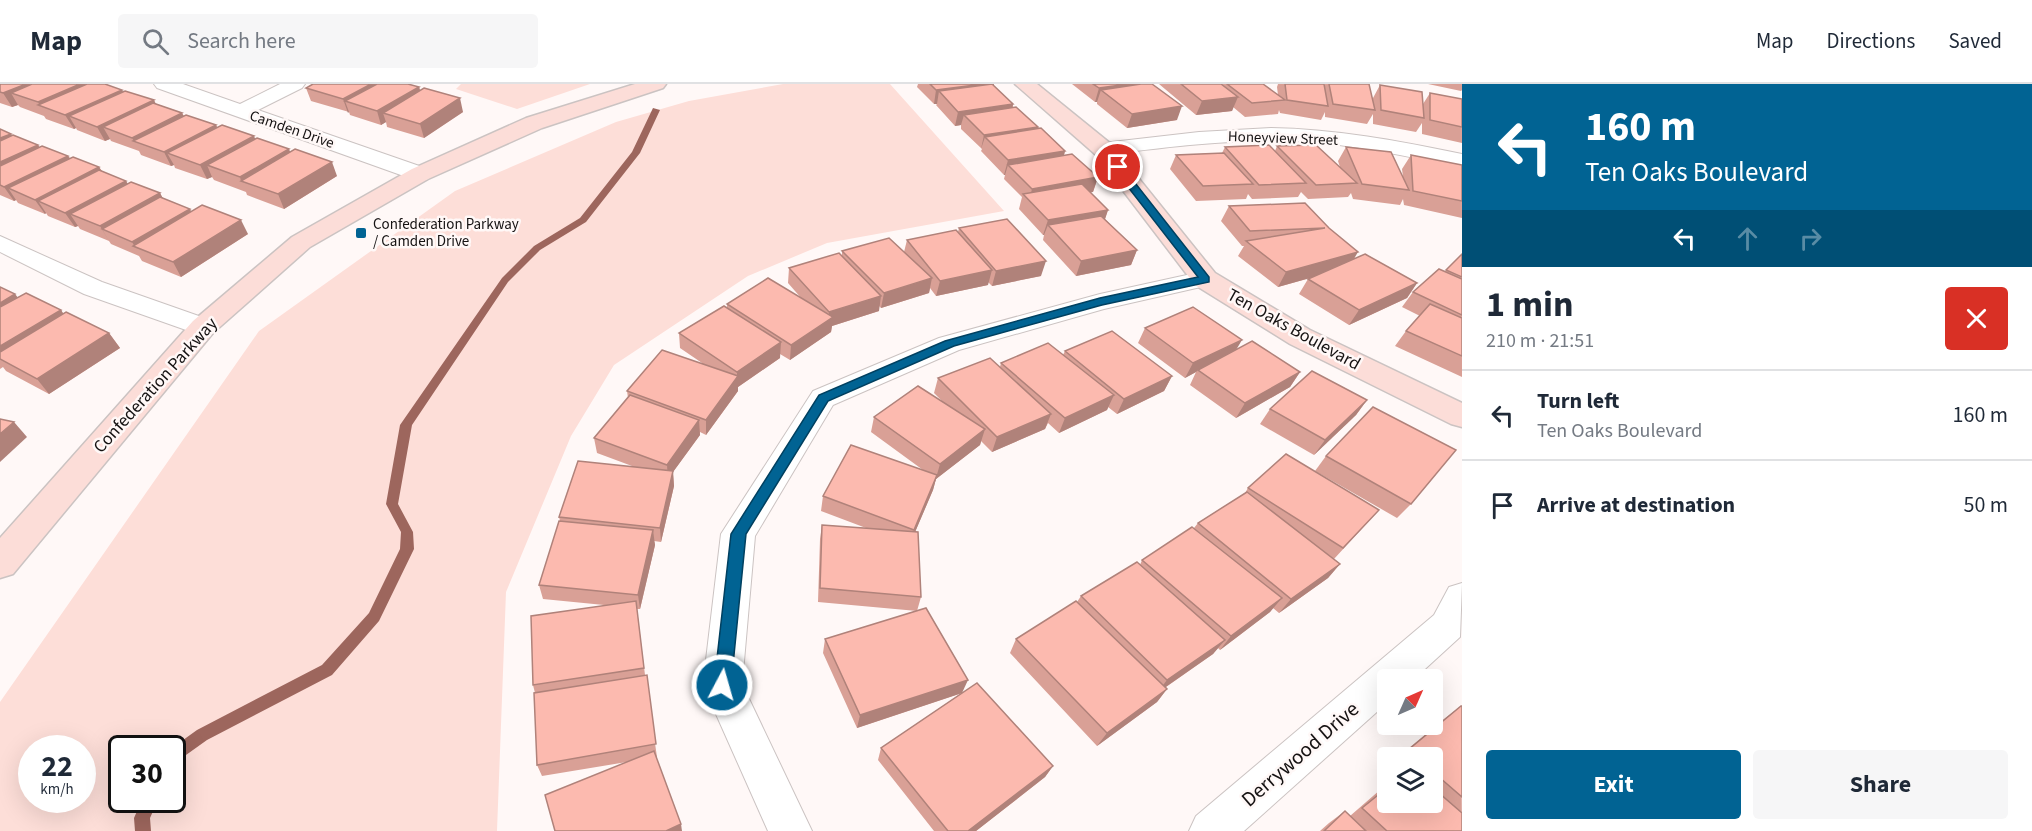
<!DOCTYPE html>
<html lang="en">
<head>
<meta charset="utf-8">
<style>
	:root { --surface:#fff; --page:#f6f6f7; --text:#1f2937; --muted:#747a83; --line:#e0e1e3; --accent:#016393 }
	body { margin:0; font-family:"Source Sans 3",sans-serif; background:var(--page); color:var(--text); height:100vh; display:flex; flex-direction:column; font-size:22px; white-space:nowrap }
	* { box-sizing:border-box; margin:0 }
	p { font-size:20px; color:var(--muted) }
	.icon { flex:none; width:33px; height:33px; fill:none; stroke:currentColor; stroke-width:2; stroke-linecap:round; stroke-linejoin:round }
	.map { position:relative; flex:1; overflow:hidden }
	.side { display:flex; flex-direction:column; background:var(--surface); width:570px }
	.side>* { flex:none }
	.banner { background:#016393; color:#fff; overflow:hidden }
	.needle { width:39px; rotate:45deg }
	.tools { position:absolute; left:1377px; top:585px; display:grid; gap:12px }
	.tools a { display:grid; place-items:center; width:66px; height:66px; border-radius:6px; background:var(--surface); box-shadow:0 6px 24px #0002; font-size:30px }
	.speed { position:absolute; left:18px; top:651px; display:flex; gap:12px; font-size:30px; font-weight:700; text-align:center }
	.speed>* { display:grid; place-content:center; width:78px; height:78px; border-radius:50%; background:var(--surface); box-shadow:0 6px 24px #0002; line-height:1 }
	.speed small { font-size:15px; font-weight:400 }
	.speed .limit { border:3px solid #111; border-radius:9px; background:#fff; color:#111 }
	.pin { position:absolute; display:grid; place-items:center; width:51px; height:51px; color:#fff; margin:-26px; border:3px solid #fff; border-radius:50%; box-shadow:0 2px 6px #0007 }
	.me { position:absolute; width:66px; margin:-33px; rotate:6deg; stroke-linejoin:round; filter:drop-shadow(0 0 4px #0008) }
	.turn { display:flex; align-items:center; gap:21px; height:126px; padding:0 24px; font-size:27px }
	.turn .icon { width:78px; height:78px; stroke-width:2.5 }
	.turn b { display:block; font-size:42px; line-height:51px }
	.lanes { display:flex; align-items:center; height:57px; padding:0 24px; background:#0003; justify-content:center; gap:30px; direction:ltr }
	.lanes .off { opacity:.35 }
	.round { display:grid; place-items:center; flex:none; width:63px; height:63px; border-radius:6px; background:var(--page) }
	.overview { display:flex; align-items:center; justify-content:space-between; height:102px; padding:0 24px }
	h1 { font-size:36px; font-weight:700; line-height:45px }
	.primary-button { display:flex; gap:12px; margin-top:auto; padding:12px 24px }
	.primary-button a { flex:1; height:69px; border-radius:6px; background:var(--accent); color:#fff; font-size:24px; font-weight:700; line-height:69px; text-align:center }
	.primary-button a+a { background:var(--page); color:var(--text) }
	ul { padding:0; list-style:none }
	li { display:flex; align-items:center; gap:18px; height:90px; padding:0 24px; border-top:2px solid var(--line) }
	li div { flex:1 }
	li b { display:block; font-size:22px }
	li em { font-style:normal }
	header { display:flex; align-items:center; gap:36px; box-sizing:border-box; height:84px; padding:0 30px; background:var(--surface); border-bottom:2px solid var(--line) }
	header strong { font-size:28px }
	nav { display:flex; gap:33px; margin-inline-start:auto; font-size:21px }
	.search { width:420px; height:54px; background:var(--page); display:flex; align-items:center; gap:15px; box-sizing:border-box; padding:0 21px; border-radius:6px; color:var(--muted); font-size:22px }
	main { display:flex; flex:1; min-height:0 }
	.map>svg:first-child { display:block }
</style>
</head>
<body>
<header>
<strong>Map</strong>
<div class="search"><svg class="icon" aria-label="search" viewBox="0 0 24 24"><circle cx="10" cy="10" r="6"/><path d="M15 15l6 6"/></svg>Search here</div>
<nav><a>Map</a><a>Directions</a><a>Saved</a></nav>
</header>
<main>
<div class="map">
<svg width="1462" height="747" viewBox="0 0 1462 747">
	<rect width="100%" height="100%" fill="#fff8f7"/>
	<!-- green -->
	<g fill="#fdded8" fill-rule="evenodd">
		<polygon points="461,0 590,0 517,25 456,5"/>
		<path d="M783,0H890L1004,127L827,159L748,192L614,281L571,352L506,508L497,747H0V618L259,247L455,107L616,38L689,17ZM32,664H82V716H32ZM122,664H172V716H122Z"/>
	</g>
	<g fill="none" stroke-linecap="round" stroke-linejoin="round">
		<!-- stream -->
		<g fill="#9d665d" fill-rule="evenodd">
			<polygon points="653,24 660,26 640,69 586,138 540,166 508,198 412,341 398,420 413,448 414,465 379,537 332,591 207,656 172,681 172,664 197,646 322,581 369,529 400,465 401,448 386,420 400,341 502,194 534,162 580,134 632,68"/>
			<polygon points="142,716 158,716 150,734 151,747 135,747 134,734"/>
		</g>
		<defs>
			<g id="street">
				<polygon points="154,0 183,0 240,20 280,0 305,0 302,4 258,26 428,85 431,90 428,95 420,97 412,95 157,4"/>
				<path d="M1271,44C1336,45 1399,57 1462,70V84C1407,72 1351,60 1295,57C1231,55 1166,63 1103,71L1095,70L1092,65L1095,60L1103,59L1199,48Z"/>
				<polygon points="0,152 102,198 213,237 217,243 213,249 203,252 84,210 0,168"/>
				<polygon points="1205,187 1214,190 1218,195 1214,200 1104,225 959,266 833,321 755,452 742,600 812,747 768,747 703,601 721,450 813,307 939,254 1100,210"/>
				<polygon points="1462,499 1460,553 1413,596 1388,596 1388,618 1244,747 1189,747 1196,732 1434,531 1449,503"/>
			</g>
			<g id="secondary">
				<polygon points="635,0 666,0 663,4 542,44 428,95 310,163 213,249 13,490 0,494 0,454 193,237 292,153 412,85 526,34"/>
				<polygon points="1015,0 1037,0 1111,60 1215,189 1310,246 1462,319 1462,343 1451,340 1290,260 1195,201 1095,70"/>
			</g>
		</defs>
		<!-- street casing -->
		<use href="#street" stroke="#cbc3c2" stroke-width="2"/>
		<!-- secondary casing -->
		<use href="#secondary" stroke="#cbc3c2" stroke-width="3"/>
		<!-- street -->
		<use href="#street" fill="#fff" fill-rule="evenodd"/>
		<!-- secondary -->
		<use href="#secondary" fill="#fcddd8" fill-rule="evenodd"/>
	</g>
	<!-- wall -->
	<g fill="#d9a096">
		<polygon points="0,0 123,8 182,29 184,32 216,41 217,44 255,55 290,68 337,92 284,125 247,111 246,108 214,96 212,93 207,95 175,84 174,81 171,82 141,71 139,67 111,57 110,55 105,57 77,46 76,44 74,45 46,35 44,32 20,23 18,21 12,23 0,19"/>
		<polygon points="918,0 994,0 994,2 1013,20 1013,23 1065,67 1064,71 1098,93 1093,108 1090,108 1108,126 1105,135 1137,166 1131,181 1076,192 1043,156 1044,151 1043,151 1019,125 1022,113 1004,95 1005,91 1004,91 981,67 982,65 961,45 961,41 955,42 936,21 937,20 934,20 917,3"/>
		<polygon points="1072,0 1152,0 1177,36 1127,44 1097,20 1097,18 1095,18"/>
		<polygon points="1159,0 1263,0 1278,11 1277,3 1278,0 1324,0 1324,2 1325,0 1367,0 1373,17 1373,14 1380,1 1423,20 1430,9 1462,15 1462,59 1422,50 1422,39 1416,48 1373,40 1373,30 1367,40 1325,33 1325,28 1321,36 1280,29 1279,26 1278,30 1245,33 1233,23 1232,27 1196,31"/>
		<polygon points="1428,0 1462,0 1462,6 1461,7"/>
		<polygon points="419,3 420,6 463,28 424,54 387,43 386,38 381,41 350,31 349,28 311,17 306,4"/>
		<polygon points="0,45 11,50 12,52 38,61 39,63 68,72 70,74 99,83 102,87 128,100 160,109 163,115 191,128 248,150 181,193 142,177 139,172 111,160 109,157 80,145 78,142 75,143 48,132 46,129 45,130 18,119 16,116 14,117 0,111"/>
		<polygon points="1277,62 1340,83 1338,77 1346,63 1403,93 1402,85 1411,71 1462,81 1462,134 1404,121 1403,115 1400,121 1353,115 1351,109 1348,113 1308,115 1301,108 1298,113 1252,115 1248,110 1246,115 1196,117 1170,85 1176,71 1222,69 1225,63 1275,67"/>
		<polygon points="1305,119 1355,174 1417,199 1407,214 1349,241 1299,210 1308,195 1310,194 1278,203 1238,172 1244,162 1242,162 1221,137 1229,122"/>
		<polygon points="959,144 1041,192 992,202 988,198 988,201 936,212 930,204 929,209 881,224 879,222 879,227 832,242 831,248 790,276 780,270 780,274 738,303 738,307 706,351 700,348 700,351 673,388 674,402 661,458 654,457 655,461 640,525 637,525 645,591 657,673 542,692 537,681 535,609 533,601 604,521 543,515 539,501 560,437 559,433 632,382 597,369 594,354 628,314 627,307 702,279 680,264 679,249 727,224 727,220 802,215 788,199 789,184 842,172 842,167 904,168 907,156 958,148"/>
		<polygon points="1462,170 1462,293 1395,262 1406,247 1420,232 1402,223 1413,208 1445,188"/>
		<polygon points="0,203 18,214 61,226 63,230 109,249 120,264 49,310 6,287 3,283 0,285"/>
		<polygon points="1145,244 1236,265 1300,288 1290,303 1236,334 1190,301 1196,288 1185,294 1138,259"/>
		<polygon points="1065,267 1172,292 1164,307 1117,330 1108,323 1107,326 1059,349 1048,339 1045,345 992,368 981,357 980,361 936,395 933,406 915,448 921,513 917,527 962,609 1053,682 1045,693 976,747 934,747 878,676 881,664 962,609 857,644 823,569 825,555 917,527 818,518 820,455 822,441 866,444 821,427 823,412 923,386 871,348 874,333 942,317 934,309 938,294 1000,283 1001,279 1063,271"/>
		<polygon points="1367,316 1356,331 1314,371 1260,340 1270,325"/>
		<polygon points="1326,372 1411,420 1397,434 1315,387"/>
		<polygon points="1248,404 1379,426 1334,475 1340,480 1328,494 1279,529 1273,524 1270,528 1220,566 1218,564 1213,570 1166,603 1167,605 1157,618 1097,662 1010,569 1016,555 1077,518 1081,512 1140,481 1142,476 1194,444 1198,439 1245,409"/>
		<polygon points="1461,622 1462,747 1320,747 1329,739 1345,727 1350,732 1388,699 1388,718 1432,718 1432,674 1397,674 1444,635"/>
	</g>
	<!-- shaded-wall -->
	<g fill="#b0827a">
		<polygon points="26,0 65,0 11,9 18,21 12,23 3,9"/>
		<polygon points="80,0 90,0 40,22 38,18"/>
		<polygon points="371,0 388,0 345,17 349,28 348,29 343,15"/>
		<polygon points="983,0 994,0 992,12 939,7 937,20 934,20 936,6"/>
		<polygon points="1128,0 1147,0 1101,6 1097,18 1095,18 1099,4"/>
		<polygon points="419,3 423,17 383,29 386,38 381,41 377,27"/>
		<polygon points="122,6 129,19 69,32 76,44 74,45 65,31"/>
		<polygon points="1238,13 1232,27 1196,31 1202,17"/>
		<polygon points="460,14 463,28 424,54 420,40"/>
		<polygon points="154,16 161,30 103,43 110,55 105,57 97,43"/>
		<polygon points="1013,20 1010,34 964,31 961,41 955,42 958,28"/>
		<polygon points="1182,22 1177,36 1127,44 1132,30"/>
		<polygon points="182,29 189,43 134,57 132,54"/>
		<polygon points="216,41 223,55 167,69 174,81 171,82 164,68"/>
		<polygon points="1038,43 1034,57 985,53 981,65 984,51"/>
		<polygon points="11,50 20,64 0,73 0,54"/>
		<polygon points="254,52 260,66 207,81 212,93 207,95 200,81"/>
		<polygon points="38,61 47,75 0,97 0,78"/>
		<polygon points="289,65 295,80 241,97 240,93"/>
		<polygon points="1065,67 1061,82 1008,81 1005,91 1004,91 1008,76"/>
		<polygon points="68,72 77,86 8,104 16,116 14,117 4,103"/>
		<polygon points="332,78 337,92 284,125 278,110"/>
		<polygon points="99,83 108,98 38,117 46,129 45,130 35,116"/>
		<polygon points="1098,93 1093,108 1031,119 1029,117 1032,105"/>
		<polygon points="126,97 135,111 70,130 78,142 75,143 65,129"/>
		<polygon points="160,109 168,124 102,145 109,157 100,142"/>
		<polygon points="190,125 197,139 135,163 132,158"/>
		<polygon points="1108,126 1103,141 1048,141 1044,151 1043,151 1048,136"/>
		<polygon points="241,136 248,150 181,193 173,178"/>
		<polygon points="1137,166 1131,181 1076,192 1081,177"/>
		<polygon points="1358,168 1349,183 1278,203 1286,188"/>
		<polygon points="1046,177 1041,192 992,202 996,187"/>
		<polygon points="992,186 988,201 936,212 940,197"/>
		<polygon points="932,194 929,209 881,224 884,209"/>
		<polygon points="1417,199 1407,214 1349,241 1359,226"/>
		<polygon points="15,210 27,225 0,241 0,219"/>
		<polygon points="881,212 879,227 832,242 831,248 790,276 791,261 829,236 829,228"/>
		<polygon points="61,226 71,241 0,275 0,262"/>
		<polygon points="109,249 120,264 49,310 37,295"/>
		<polygon points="1242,256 1233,271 1198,286 1196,288 1185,294 1193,279"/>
		<polygon points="781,258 780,274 738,303 738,307 706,351 706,336 737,293 737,288"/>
		<polygon points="1300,288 1290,303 1236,334 1245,319"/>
		<polygon points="1172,292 1164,307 1117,330 1124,315"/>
		<polygon points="1114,311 1107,326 1059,349 1065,334"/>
		<polygon points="1367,316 1356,331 1314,371 1325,356"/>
		<polygon points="1051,330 1045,345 992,368 997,353"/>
		<polygon points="699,336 700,351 673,388 674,402 661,458 660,444 668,396 667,381"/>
		<polygon points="14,338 27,353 0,378 0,350"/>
		<polygon points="985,345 980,361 936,395 933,406 910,460 914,446 936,394 940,380"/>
		<polygon points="653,446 655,461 640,525 638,511"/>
		<polygon points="1340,480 1328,494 1279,529 1291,515"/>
		<polygon points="1282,514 1270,528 1220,566 1231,552"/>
		<polygon points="1225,556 1213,570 1157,609 1167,596"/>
		<polygon points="968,596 962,609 857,644 860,631"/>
		<polygon points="1167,605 1157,618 1097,662 1107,649"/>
		<polygon points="1053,682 1045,693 976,747 968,747"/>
		<polygon points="681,740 682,747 666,747"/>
	</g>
	<!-- building -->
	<g fill="#fcbaaf" stroke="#b0827a" stroke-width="1.5">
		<polygon points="0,0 26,0 3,9 0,8"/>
		<polygon points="32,0 80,0 38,18 11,9"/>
		<polygon points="87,0 105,0 122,6 65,31 38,21"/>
		<polygon points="313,0 371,0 343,15 306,4"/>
		<polygon points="377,0 408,0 419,3 377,27 345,17"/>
		<polygon points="930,0 983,0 936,6"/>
		<polygon points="992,0 1013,20 958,28 939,7"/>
		<polygon points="1093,0 1128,0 1099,4"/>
		<polygon points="1141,0 1152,0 1182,22 1132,30 1101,6"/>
		<polygon points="1181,0 1221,0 1238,13 1202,17"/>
		<polygon points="1227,0 1263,0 1285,16 1252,19"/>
		<polygon points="1285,0 1324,0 1328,22 1287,16"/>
		<polygon points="1329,0 1369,0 1375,26 1333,20"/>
		<polygon points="1380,1 1422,8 1424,34 1381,26"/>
		<polygon points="424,4 460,14 420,40 383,29"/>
		<polygon points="125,7 154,16 97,43 69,32"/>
		<polygon points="1430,9 1462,15 1462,43 1430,36"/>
		<polygon points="153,19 182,29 132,54 103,43"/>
		<polygon points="1016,23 1038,43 984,51 964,31"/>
		<polygon points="186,31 216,41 164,68 133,57"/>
		<polygon points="222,41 254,52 200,81 167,69"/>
		<polygon points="1041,44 1065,67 1008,76 985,53"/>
		<polygon points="0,45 11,50 0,54"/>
		<polygon points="13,51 38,61 0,78 0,57"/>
		<polygon points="257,54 289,65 240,93 207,81"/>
		<polygon points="1269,61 1306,99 1259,101 1225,63"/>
		<polygon points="1316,61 1357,99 1316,101 1277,62"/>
		<polygon points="42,62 68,72 4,103 0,101 0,82"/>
		<polygon points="1346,63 1391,68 1409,106 1362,100"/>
		<polygon points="295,65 332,78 278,110 241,97"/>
		<polygon points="1224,69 1253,100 1203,102 1176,71"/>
		<polygon points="1072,70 1098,93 1032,105 1008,81"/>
		<polygon points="1411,71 1462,81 1462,117 1413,107"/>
		<polygon points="73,73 99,83 35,116 8,104"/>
		<polygon points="99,86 126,97 65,129 38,117"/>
		<polygon points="131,98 160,109 100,142 70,130"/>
		<polygon points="1082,100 1108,126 1048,136 1023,110"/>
		<polygon points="160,113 190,125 132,158 102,145"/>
		<polygon points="1305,119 1329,144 1358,168 1286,188 1246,157 1325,144 1250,147 1229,122"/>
		<polygon points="202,121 241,136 173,178 133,162"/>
		<polygon points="1101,132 1137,166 1081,177 1048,141"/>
		<polygon points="1007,135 1046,177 996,187 959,144"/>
		<polygon points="956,146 992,186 940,197 907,156"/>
		<polygon points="889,154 932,194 884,209 842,167"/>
		<polygon points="839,169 881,212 829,228 789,184"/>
		<polygon points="1365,170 1417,199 1359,226 1308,195"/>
		<polygon points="1462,170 1462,193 1446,186"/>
		<polygon points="1439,185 1462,195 1462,231 1413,208"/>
		<polygon points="768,194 833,233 791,261 727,220"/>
		<polygon points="0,203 15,210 0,219"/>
		<polygon points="26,209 61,226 0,262 0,223"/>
		<polygon points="1430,220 1462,234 1462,272 1406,247"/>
		<polygon points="724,222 781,258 737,288 679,249"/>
		<polygon points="1193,223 1242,256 1193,279 1145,244"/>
		<polygon points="66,228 109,249 37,295 0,275 0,268"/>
		<polygon points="1112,247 1172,292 1124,315 1065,267"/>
		<polygon points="1252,257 1300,288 1245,319 1198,286"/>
		<polygon points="1048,259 1114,311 1065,334 1001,279"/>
		<polygon points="662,266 738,292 706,336 627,307"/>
		<polygon points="990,274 1051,330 997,353 938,294"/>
		<polygon points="1312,287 1367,316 1325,356 1270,325"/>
		<polygon points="918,302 985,345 940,380 874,333"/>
		<polygon points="630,311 699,336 667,381 594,354"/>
		<polygon points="1373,323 1456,366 1411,420 1326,372"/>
		<polygon points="0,335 14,338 0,350"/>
		<polygon points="851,361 937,391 914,446 823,412"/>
		<polygon points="1286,370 1379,426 1343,464 1248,404"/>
		<polygon points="578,377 673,387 660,444 559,433"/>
		<polygon points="1247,408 1340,480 1291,515 1198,439"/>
		<polygon points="559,437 653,446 638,511 539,501"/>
		<polygon points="822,441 918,448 921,513 820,504"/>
		<polygon points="1192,443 1282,514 1231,552 1142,476"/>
		<polygon points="1137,478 1225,556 1167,596 1081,512"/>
		<polygon points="636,517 644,584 533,601 531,532"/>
		<polygon points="1076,517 1167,605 1107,649 1016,555"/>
		<polygon points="926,524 968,596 860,631 825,555"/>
		<polygon points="647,591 656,660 537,681 534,609"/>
		<polygon points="977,599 1053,682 968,747 948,747 881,664"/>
		<polygon points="1461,622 1462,622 1462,713 1432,687 1432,674 1417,674 1408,666"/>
		<polygon points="654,667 681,740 666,747 555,747 545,711"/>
		<polygon points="1388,703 1388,718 1432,718 1432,703 1462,729 1462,747 1387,747 1362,724"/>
		<polygon points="1345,727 1366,747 1324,747"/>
	</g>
	<!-- route -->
	<polygon fill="#016393" stroke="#014060" stroke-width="1.5" points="1114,81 1121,81 1209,193 1209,198 1102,221 954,262 828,317 746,450 731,601 728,607 722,609 716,607 714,601 731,450 819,311 945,257 1100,214 1198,193 1114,85"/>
	<!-- markers -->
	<rect fill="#016393" stroke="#fff8f7" stroke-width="2" x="355" y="143" width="12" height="12" rx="3"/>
	<g text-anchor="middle" stroke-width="5" stroke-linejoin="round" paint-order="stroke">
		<!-- far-street labels -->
		<g font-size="15" fill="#151212" stroke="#fff8f7">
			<text transform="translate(292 45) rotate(19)" y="5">Camden Drive</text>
			<text transform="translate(1283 54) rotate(2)" y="5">Honeyview Street</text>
		</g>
		<!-- far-poi labels -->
		<g font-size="15" fill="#151212" stroke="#fff8f7" text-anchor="start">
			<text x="373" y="145">Confederation Parkway<tspan x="373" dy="17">/ Camden Drive</tspan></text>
		</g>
		<!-- street labels -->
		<g font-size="18" fill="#151212" stroke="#fff8f7">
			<text transform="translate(1294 245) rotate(29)" y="6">Ten Oaks Boulevard</text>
			<text transform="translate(155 301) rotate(-48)" y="6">Confederation Parkway</text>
		</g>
		<!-- near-street labels -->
		<g font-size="21" fill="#151212" stroke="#fff8f7">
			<text transform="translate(1300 670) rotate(-41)" y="7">Derrywood Drive</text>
		</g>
	</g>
</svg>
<div class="tools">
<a><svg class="needle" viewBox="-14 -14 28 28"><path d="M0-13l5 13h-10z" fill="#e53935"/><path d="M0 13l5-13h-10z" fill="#747a83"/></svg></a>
<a><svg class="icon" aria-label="layers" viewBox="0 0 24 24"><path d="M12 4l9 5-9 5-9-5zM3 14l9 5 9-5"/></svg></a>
</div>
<div class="speed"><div>22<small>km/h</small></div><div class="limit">30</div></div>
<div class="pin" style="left:1118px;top:83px;background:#d93025"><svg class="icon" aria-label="arrive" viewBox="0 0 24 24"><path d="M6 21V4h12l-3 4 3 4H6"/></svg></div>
<svg class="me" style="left:722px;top:601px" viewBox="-20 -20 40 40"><circle r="17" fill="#016393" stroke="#fff" stroke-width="3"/><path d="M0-11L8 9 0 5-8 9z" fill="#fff"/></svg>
</div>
<section class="side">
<div class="banner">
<div class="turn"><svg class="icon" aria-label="left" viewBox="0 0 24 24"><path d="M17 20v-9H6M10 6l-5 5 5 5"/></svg><div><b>160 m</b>Ten Oaks Boulevard</div></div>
<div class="lanes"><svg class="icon" aria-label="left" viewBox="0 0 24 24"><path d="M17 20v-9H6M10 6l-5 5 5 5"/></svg><svg class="icon off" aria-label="ahead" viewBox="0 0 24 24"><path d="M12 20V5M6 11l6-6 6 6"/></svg><svg class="icon off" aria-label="right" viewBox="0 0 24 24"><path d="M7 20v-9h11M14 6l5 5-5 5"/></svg></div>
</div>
<div class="overview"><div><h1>1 min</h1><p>210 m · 21:51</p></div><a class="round" style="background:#d93025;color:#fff"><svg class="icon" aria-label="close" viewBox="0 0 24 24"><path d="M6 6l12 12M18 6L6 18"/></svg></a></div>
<ul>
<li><svg class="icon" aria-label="left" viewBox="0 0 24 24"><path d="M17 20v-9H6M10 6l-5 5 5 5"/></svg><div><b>Turn left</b><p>Ten Oaks Boulevard</p></div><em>160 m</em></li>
<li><svg class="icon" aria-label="arrive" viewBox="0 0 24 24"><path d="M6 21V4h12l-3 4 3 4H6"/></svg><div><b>Arrive at destination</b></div><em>50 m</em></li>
</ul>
<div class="primary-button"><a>Exit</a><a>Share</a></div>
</section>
</main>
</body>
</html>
